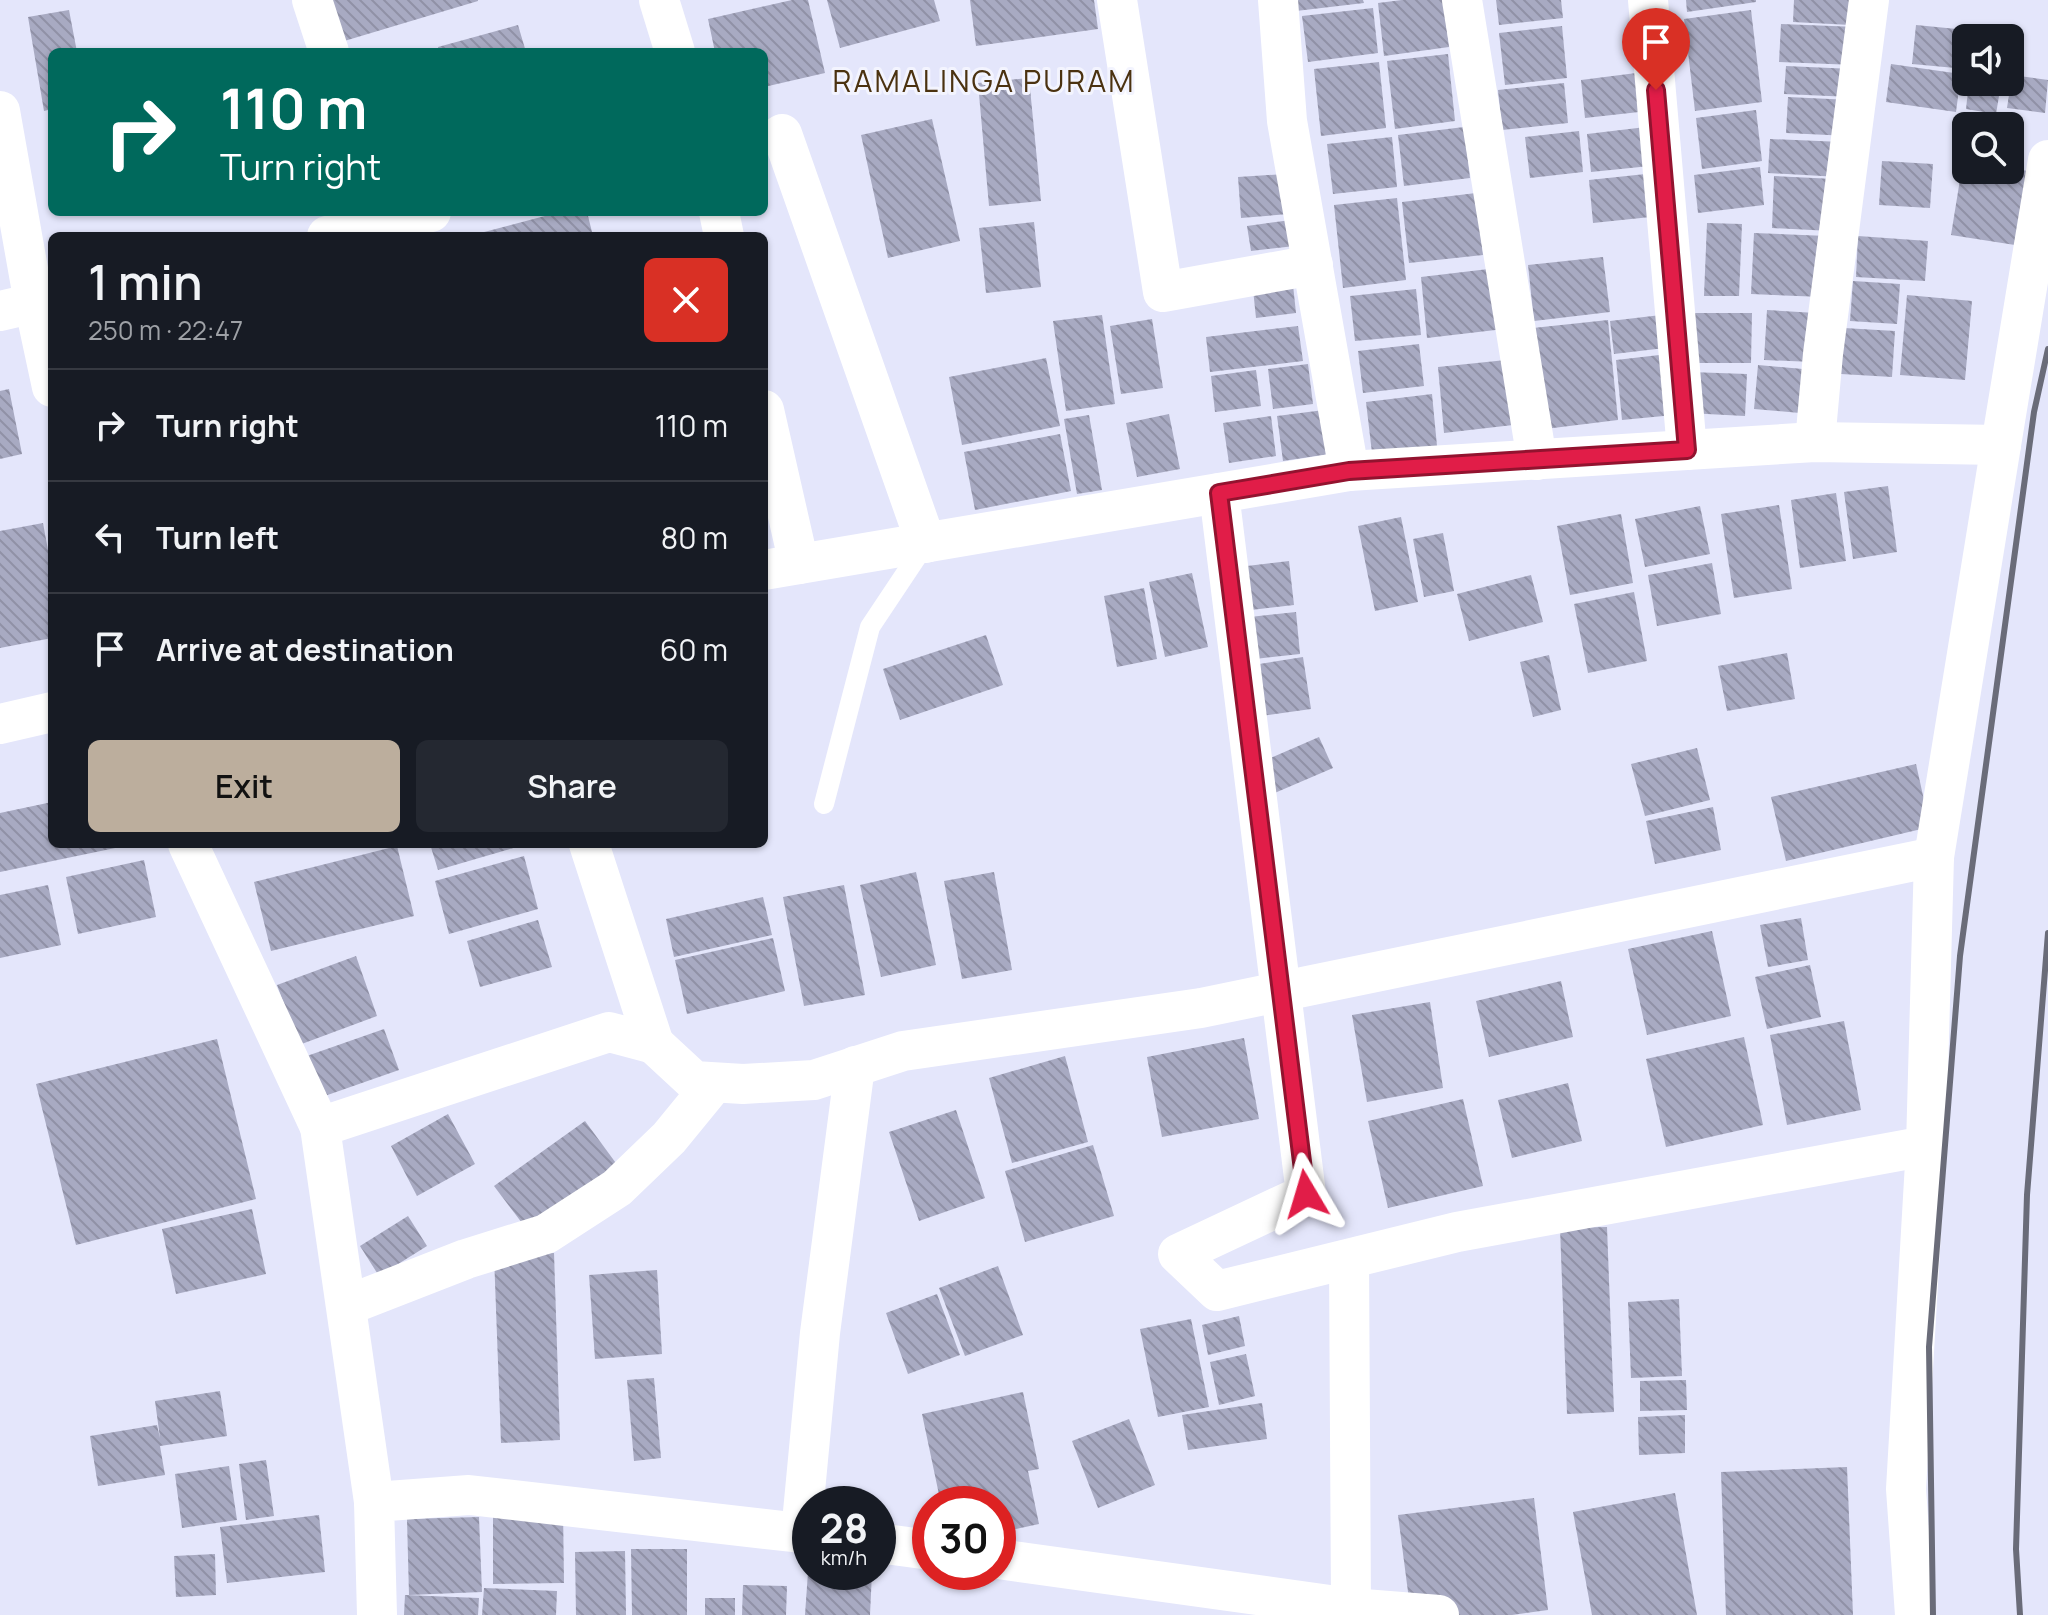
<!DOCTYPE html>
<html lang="en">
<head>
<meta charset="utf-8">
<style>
	:root { --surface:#171b24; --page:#242831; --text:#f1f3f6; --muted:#9ea1a6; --line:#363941; --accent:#bcae9d }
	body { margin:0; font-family:Manrope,sans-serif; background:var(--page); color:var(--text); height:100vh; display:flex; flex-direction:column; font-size:30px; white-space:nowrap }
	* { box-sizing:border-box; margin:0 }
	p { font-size:26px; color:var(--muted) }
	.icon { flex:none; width:44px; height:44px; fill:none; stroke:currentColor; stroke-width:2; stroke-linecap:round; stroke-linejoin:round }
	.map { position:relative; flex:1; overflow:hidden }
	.sheet { position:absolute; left:48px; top:232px; width:720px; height:616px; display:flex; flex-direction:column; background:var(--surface); border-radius:12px; box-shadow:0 2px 6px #0004 }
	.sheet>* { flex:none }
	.top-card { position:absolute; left:48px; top:48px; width:720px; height:168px; border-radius:12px; box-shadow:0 2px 6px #0004; background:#00695c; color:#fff; overflow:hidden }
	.controls { position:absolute; left:1952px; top:24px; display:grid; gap:16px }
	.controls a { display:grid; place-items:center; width:72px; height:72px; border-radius:12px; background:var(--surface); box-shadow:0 2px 6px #0004; font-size:40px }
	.speed { position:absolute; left:792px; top:1486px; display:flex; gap:16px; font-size:40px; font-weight:700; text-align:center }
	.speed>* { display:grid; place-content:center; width:104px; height:104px; border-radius:50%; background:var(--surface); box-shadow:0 2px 6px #0004; line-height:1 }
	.speed small { font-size:20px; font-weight:400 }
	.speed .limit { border:12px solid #d22; background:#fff; color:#111 }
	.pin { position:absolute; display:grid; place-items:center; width:68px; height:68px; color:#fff; margin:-82px -34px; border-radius:50% 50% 50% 0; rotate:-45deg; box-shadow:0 0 8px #0007 }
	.pin .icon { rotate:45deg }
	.me { position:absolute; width:88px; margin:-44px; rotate:353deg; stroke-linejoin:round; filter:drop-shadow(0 0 6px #0008) }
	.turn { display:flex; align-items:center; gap:28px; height:168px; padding:0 40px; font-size:36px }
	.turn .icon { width:104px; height:104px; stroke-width:2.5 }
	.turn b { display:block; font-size:56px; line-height:68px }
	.round { display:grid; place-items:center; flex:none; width:84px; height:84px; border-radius:12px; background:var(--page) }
	.head { display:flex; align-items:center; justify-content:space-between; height:136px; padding:0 40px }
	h1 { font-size:48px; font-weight:600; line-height:60px }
	.button { display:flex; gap:16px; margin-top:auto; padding:16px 40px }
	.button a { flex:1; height:92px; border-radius:12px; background:var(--accent); color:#111; font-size:32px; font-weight:600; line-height:92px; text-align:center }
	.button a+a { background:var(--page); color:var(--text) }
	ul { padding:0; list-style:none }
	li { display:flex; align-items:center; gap:24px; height:112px; padding:0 40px; border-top:2px solid var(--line) }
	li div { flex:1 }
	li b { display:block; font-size:30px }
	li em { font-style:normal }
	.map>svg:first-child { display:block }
</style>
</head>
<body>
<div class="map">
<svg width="2048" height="1615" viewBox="0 0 2048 1615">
	<defs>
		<pattern id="building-back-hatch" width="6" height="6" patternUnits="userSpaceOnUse" patternTransform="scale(2)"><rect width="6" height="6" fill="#a8aac2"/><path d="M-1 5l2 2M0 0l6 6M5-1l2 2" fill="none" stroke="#9091a6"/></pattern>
	</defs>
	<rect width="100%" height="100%" fill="#e4e6fb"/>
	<!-- building -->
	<g fill="url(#building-back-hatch)">
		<polygon points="328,0 478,0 478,1 341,42"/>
		<polygon points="792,0 808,0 825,73 764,87 764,52 715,52 708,19"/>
		<polygon points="827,0 934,0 940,21 840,48"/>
		<polygon points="970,0 1094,0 1098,29 976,46"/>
		<polygon points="1295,0 1363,0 1364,3 1296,11"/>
		<polygon points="1402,0 1443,0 1449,47 1384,56 1378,3"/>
		<polygon points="1496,0 1561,0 1563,18 1499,25"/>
		<polygon points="1686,0 1756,0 1756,2 1687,12"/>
		<polygon points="1794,0 1853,0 1851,25 1793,22"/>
		<polygon points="1373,8 1378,53 1308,62 1302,16"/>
		<polygon points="69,10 77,52 52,52 52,109 44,111 28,17"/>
		<polygon points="1751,10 1762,102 1695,111 1684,19"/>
		<polygon points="1781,24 1857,27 1855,65 1779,62"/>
		<polygon points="518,25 526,52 439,52 438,47"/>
		<polygon points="1916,25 2008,34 2007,38 1966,38 1966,69 1912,64"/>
		<polygon points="1562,26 1567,78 1505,85 1499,33"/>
		<polygon points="1448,54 1455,121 1395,129 1387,61"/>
		<polygon points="1379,62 1386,128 1321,136 1314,69"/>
		<polygon points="1891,64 1961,74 1956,112 1886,102"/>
		<polygon points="1786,66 1853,69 1851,97 1784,94"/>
		<polygon points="1644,72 1648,111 1585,118 1581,80"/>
		<polygon points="2012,75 2048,80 2045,113 2007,108"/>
		<polygon points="1029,78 1041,201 989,206 978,83"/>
		<polygon points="1969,82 2001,84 1996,114 1966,109"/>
		<polygon points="1564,83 1568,123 1502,130 1498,90"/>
		<polygon points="1788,97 1851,100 1849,136 1786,133"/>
		<polygon points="1756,110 1762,161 1702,169 1696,118"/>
		<polygon points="932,119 960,241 888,258 861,135"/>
		<polygon points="1464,127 1470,178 1404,186 1398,135"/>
		<polygon points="1646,127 1650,166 1591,172 1587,134"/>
		<polygon points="1579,131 1583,172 1530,178 1525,137"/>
		<polygon points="1392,137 1397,187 1333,194 1327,144"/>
		<polygon points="1770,139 1842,142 1840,177 1768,173"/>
		<polygon points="1882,161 1933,164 1930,208 1879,205"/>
		<polygon points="1963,161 1966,161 1966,170 2010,168 2028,171 2015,245 1951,235"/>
		<polygon points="1760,167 1764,205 1698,213 1694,175"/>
		<polygon points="1655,173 1660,216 1593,223 1589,180"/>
		<polygon points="1285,174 1289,214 1241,218 1238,177"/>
		<polygon points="1774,176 1834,179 1831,231 1772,228"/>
		<polygon points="1476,193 1483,255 1409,263 1402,202"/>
		<polygon points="1397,198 1406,280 1343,288 1334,205"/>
		<polygon points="560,212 587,212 593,236 469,236"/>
		<polygon points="1291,220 1295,246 1251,251 1247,226"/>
		<polygon points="1034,222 1041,287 986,293 979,228"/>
		<polygon points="1707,223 1742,224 1739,296 1704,296"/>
		<polygon points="1754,233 1827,236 1823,297 1751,294"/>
		<polygon points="1858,236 1928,241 1925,281 1856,277"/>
		<polygon points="1603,257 1610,312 1534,321 1528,265"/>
		<polygon points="1497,268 1504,329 1427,338 1421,277"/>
		<polygon points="1853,281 1900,284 1897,324 1850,321"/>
		<polygon points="1293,285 1296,313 1256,318 1253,289"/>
		<polygon points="1416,289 1421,335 1355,341 1350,296"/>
		<polygon points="1907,295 1972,301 1965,380 1900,375"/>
		<polygon points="1767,310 1816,313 1813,362 1764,360"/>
		<polygon points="1690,313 1752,313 1751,363 1690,363"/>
		<polygon points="1102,315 1115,404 1066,411 1053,321"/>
		<polygon points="1661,315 1665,348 1614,354 1610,321"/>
		<polygon points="1152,319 1163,388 1121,394 1110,326"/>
		<polygon points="1608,320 1618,420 1545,429 1533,328"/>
		<polygon points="1298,326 1303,361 1210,372 1206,337"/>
		<polygon points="1844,328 1895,331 1892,377 1841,374"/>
		<polygon points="1419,344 1424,386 1363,393 1358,351"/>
		<polygon points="1668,354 1674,415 1622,420 1616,360"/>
		<polygon points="1046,358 1060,426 962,445 949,377"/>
		<polygon points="1506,360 1513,425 1444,433 1438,367"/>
		<polygon points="1308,364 1313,404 1273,409 1268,369"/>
		<polygon points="1758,365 1814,370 1811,414 1754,409"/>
		<polygon points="1256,370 1261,406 1215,412 1211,376"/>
		<polygon points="1690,372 1747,374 1745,416 1688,413"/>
		<polygon points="9,389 22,454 0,459 0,391"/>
		<polygon points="1432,394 1437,446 1372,453 1366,402"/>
		<polygon points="1324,410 1330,454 1283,461 1277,416"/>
		<polygon points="1169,414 1180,469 1137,477 1126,423"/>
		<polygon points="1089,415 1102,490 1077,494 1064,419"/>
		<polygon points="1271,416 1276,456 1229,463 1223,423"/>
		<polygon points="1060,434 1071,491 975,510 964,452"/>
		<polygon points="1888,486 1897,552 1853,559 1844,492"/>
		<polygon points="1836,493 1846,561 1800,568 1791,500"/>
		<polygon points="1779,505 1792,589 1734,598 1721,514"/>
		<polygon points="1700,506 1710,554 1645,567 1635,519"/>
		<polygon points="1621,514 1633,583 1570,595 1557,526"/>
		<polygon points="1401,517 1418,602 1375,611 1358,526"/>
		<polygon points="43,523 52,572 52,638 0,648 0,531"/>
		<polygon points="1443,533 1454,591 1424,597 1413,539"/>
		<polygon points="1289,561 1294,605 1251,610 1247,566"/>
		<polygon points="1712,563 1721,614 1657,626 1648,575"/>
		<polygon points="1192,573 1208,647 1165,657 1149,582"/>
		<polygon points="1531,575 1543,622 1469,641 1457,594"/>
		<polygon points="1144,588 1157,659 1117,667 1104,596"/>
		<polygon points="1634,592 1647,661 1588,673 1574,604"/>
		<polygon points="1296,612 1300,654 1255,659 1250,617"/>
		<polygon points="986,635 1003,685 900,720 883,669"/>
		<polygon points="1787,653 1795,699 1727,711 1718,666"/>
		<polygon points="1549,655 1561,710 1533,717 1520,662"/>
		<polygon points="1303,657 1311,709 1261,716 1253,665"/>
		<polygon points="1319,737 1333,768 1270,795 1257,764"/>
		<polygon points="1697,748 1710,800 1645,816 1631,764"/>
		<polygon points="1916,764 1930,827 1786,861 1771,797"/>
		<polygon points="52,802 52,844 119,844 120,847 0,872 0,813"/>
		<polygon points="1713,807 1721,850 1655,864 1646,821"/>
		<polygon points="430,844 516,844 517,847 438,870"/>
		<polygon points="397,846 414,916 271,951 254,882"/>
		<polygon points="524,856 538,909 449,934 435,881"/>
		<polygon points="144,860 156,917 78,934 66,877"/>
		<polygon points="916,872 936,965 881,977 860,885"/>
		<polygon points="994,872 1012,970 962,979 944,881"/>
		<polygon points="48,885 61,945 0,958 0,895"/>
		<polygon points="844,885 865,995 804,1006 783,897"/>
		<polygon points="763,897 772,935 674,957 666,919"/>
		<polygon points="1801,918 1808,960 1768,967 1760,925"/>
		<polygon points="538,920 552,967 480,987 467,941"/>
		<polygon points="1712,931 1731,1016 1647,1035 1628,949"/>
		<polygon points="773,938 785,991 687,1014 675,960"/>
		<polygon points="356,956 377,1016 299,1045 277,985"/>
		<polygon points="1810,965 1821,1017 1767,1029 1755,977"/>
		<polygon points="1561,981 1573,1037 1489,1057 1476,1001"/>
		<polygon points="1430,1002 1443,1088 1367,1102 1352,1015"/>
		<polygon points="1844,1021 1861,1110 1787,1125 1770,1035"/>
		<polygon points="384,1029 399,1070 319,1098 304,1057"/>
		<polygon points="1744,1037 1763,1125 1666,1147 1646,1059"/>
		<polygon points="1244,1038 1259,1119 1162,1137 1147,1057"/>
		<polygon points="217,1039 256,1199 76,1245 36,1084"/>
		<polygon points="1065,1056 1088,1142 1012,1163 989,1078"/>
		<polygon points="1568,1083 1582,1141 1512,1158 1498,1100"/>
		<polygon points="1463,1099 1483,1186 1388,1208 1368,1121"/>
		<polygon points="956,1110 985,1198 919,1221 889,1132"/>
		<polygon points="448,1114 475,1164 417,1196 391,1146"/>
		<polygon points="585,1121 621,1170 531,1235 494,1186"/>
		<polygon points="1093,1145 1114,1216 1025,1242 1005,1171"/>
		<polygon points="252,1209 266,1274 176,1294 162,1229"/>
		<polygon points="408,1216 427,1246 379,1276 360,1246"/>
		<polygon points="1607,1227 1614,1412 1567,1414 1560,1228"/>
		<polygon points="554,1253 560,1440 501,1443 494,1255"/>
		<polygon points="998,1266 1023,1335 965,1356 939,1288"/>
		<polygon points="657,1270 662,1354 595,1359 589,1275"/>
		<polygon points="937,1294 960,1355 908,1374 886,1313"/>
		<polygon points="1679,1299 1682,1376 1631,1378 1628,1302"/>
		<polygon points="1239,1316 1245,1346 1208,1355 1202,1325"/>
		<polygon points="1191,1319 1209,1407 1158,1417 1140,1329"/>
		<polygon points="1246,1354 1255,1396 1219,1405 1210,1362"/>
		<polygon points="654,1378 661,1458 634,1461 627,1380"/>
		<polygon points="1686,1380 1687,1410 1640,1411 1640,1381"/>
		<polygon points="220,1391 227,1436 160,1446 165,1475 98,1486 90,1436 157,1425 160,1438 155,1401"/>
		<polygon points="1023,1392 1039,1469 1028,1471 1039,1524 998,1533 998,1504 941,1504 922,1414"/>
		<polygon points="1262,1403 1267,1439 1188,1450 1182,1415"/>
		<polygon points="1685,1415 1685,1453 1639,1455 1638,1417"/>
		<polygon points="1129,1419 1155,1485 1098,1508 1072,1441"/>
		<polygon points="266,1460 274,1516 246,1520 239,1464"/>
		<polygon points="229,1466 237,1520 182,1528 175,1474"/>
		<polygon points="1847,1467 1853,1615 1726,1615 1721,1472"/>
		<polygon points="1675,1493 1697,1615 1592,1615 1573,1512"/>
		<polygon points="1534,1498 1548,1610 1512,1615 1411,1615 1398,1515"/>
		<polygon points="563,1508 564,1583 493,1584 493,1509"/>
		<polygon points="319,1515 325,1572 227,1583 220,1527"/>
		<polygon points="479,1517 482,1592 409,1595 407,1519"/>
		<polygon points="631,1549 687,1549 687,1615 632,1615"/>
		<polygon points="625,1551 626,1615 576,1615 575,1552"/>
		<polygon points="215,1554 216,1595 176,1597 174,1556"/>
		<polygon points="808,1572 872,1572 870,1615 805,1615"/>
		<polygon points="743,1585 787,1586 786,1615 742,1615"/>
		<polygon points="484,1588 557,1591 556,1615 482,1615"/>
		<polygon points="405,1595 479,1598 478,1615 404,1615"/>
		<rect x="705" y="1598" width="30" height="17"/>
	</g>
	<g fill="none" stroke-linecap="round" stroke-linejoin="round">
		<!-- lane -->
		<polyline stroke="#fff" stroke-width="20" points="824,804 870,627 926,543"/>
		<!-- street -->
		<g stroke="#fff" stroke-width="40">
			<polyline points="312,0 329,52"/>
			<polyline points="659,0 675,52"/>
			<polyline points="1117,0 1163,292 1313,265"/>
			<polyline points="1278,0 1287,121 1349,471"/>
			<polyline points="1462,0 1537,460"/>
			<polyline points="1648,0 1687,450"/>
			<polyline points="0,111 34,303 52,387"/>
			<polyline points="782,134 926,543"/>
			<polyline points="719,212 724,236"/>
			<polyline points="327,236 431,212"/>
			<polyline points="0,311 52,299"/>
			<polyline points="764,410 799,564"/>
			<polyline points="1815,442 1823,354 1869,0"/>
			<polyline points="764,570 1349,471 1815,442 2001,445 2048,160"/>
			<polyline points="0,724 52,712"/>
			<polyline points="188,844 320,1127 609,1032 654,1044 589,844"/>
			<polyline points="1934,857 2001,445"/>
			<polyline points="654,1044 694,1081 743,1084 814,1080 903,1051 1201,1008 1934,857 1926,1146 1457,1232 1217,1291 1178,1254 1306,1194 1219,493"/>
			<polyline points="320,1127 374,1502"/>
			<polyline points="1349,1259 1351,1608 1439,1615"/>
			<polyline points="348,1305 466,1259 546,1234 617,1188 669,1138 714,1083"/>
			<polyline points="810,1534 801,1533 820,1333 855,1066"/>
			<polyline points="878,1543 930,1550"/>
			<polyline points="998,1559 1351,1608 1350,1615"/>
			<polyline points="377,1615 374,1502 469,1495 801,1533"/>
			<polyline points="1915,1615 1906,1489 1926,1146"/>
		</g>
		<!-- rail -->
		<g stroke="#6a6c79" stroke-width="6">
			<polyline points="1933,1615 1929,1347 1960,956 2034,412 2048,349"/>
			<polyline points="2020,1615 2016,1549 2027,1195 2048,933"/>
		</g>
	</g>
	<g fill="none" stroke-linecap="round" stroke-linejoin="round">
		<defs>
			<polyline id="route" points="1306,1194 1219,493 1349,471 1687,450 1656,90"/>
		</defs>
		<!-- route casing -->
		<use href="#route" stroke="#92132f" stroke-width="20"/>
		<!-- route -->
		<use href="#route" stroke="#e11d48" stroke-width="14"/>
	</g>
	<g text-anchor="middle" stroke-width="6" stroke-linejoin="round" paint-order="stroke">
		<!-- quarter labels -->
		<g font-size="30" letter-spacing="2" fill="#4b3210" stroke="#f3f4fe">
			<text x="984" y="92">RAMALINGA PURAM</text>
		</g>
	</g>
</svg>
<div class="controls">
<a><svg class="icon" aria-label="sound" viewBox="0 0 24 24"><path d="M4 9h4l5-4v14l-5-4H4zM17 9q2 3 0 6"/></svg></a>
<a><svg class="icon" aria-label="search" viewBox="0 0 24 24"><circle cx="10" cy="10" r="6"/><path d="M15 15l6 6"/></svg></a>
</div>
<div class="speed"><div>28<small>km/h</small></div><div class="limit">30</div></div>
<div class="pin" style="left:1656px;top:90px;background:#d93025"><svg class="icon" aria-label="arrive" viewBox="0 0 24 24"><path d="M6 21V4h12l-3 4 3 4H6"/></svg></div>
<svg class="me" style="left:1306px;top:1194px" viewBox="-20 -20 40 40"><path d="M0-17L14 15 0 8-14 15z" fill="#e11d48" stroke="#fff" stroke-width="4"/></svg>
<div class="top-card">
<div class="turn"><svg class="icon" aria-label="right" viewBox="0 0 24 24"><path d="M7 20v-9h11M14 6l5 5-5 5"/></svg><div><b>110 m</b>Turn right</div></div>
</div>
<section class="sheet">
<div class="head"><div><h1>1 min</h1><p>250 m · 22:47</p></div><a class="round" style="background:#d93025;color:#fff"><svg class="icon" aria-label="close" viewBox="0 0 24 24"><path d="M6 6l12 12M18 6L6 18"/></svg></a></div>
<ul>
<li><svg class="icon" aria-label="right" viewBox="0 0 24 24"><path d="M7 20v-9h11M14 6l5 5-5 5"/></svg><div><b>Turn right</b></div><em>110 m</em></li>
<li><svg class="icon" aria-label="left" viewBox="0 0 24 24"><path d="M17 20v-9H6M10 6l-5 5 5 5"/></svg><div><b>Turn left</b></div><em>80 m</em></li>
<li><svg class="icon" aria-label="arrive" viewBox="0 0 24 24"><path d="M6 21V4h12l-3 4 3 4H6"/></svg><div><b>Arrive at destination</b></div><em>60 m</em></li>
</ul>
<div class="button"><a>Exit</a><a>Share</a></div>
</section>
</div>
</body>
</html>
